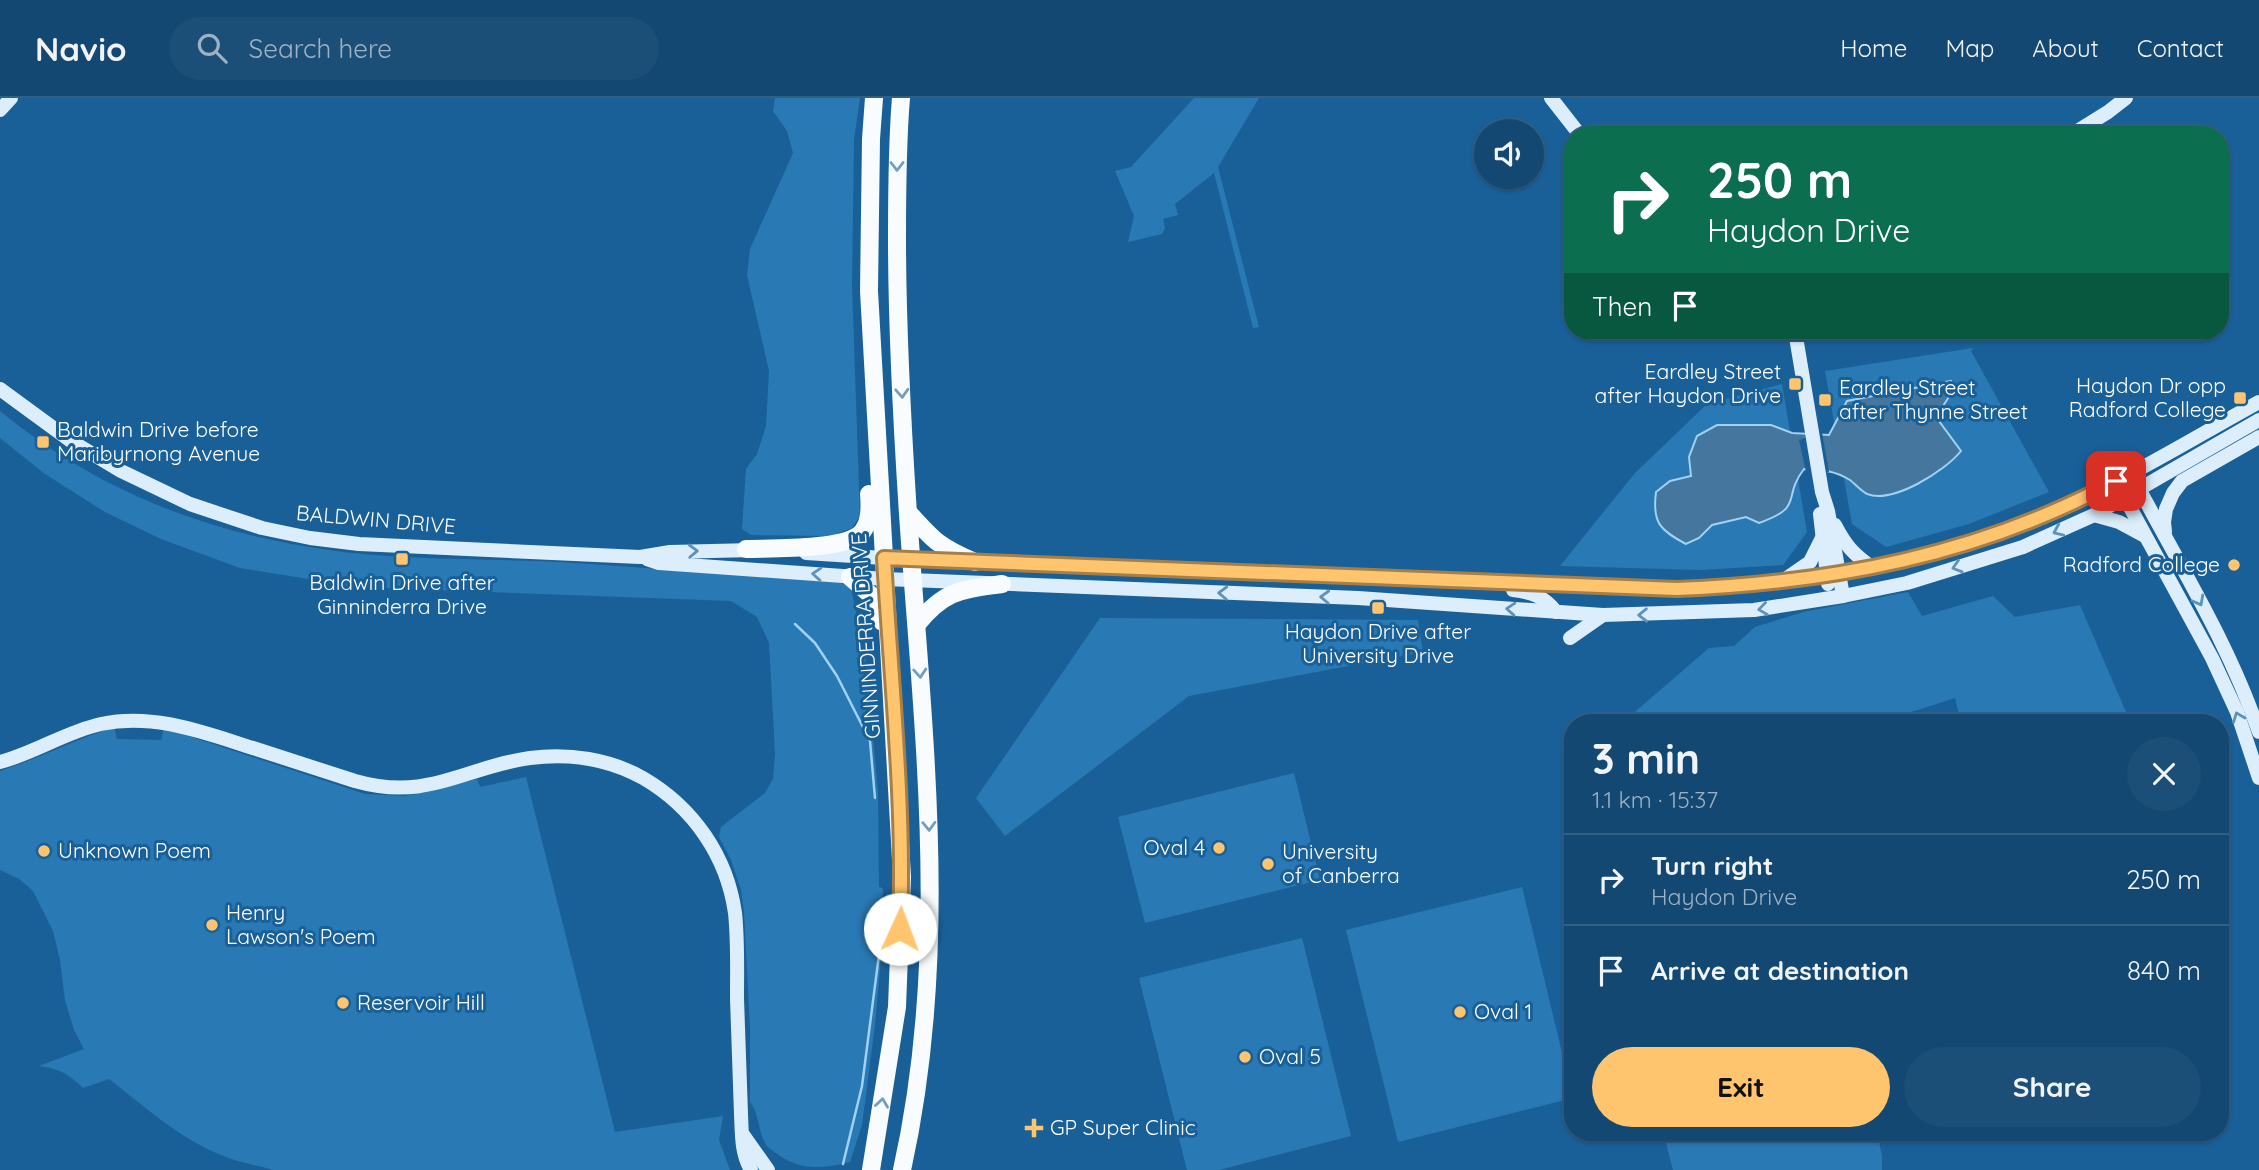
<!DOCTYPE html>
<html lang="en">
<head>
<meta charset="utf-8">
<style>
	:root { --surface:#134873; --page:#1c4f78; --text:#f1f3f6; --muted:#9db2c4; --line:#326085; --accent:#ffc46e }
	body { margin:0; font-family:Quicksand,sans-serif; background:var(--page); color:var(--text); height:100vh; display:flex; flex-direction:column; font-size:26px; white-space:nowrap }
	* { box-sizing:border-box; margin:0 }
	p { font-size:23px; color:var(--muted) }
	.icon { flex:none; width:38px; height:38px; fill:none; stroke:currentColor; stroke-width:2; stroke-linecap:round; stroke-linejoin:round }
	.map { position:relative; flex:1; overflow:hidden }
	.sheet { position:absolute; left:1564px; top:616px; width:665px; height:427px; display:flex; flex-direction:column; background:var(--surface); border-radius:28px; box-shadow:0 2px 5px #0004,0 0 0 2px var(--line) }
	.sheet>* { flex:none }
	.banner { position:absolute; left:1564px; top:28px; width:665px; height:214px; border-radius:28px; box-shadow:0 2px 5px #0004,0 0 0 2px var(--line); background:#0b6e4f; color:#fff; overflow:hidden }
	.fabs { position:absolute; left:1474px; top:21px; display:grid; gap:14px }
	.fabs a { display:grid; place-items:center; width:70px; height:70px; border-radius:50%; background:var(--surface); box-shadow:0 2px 5px #0004,0 0 0 2px var(--line); font-size:35px }
	.pin { position:absolute; display:grid; place-items:center; width:60px; height:60px; color:#fff; margin:-30px; border-radius:14px; box-shadow:0 4px 10px #0006 }
	.me { position:absolute; width:77px; margin:-38px; rotate:2deg; stroke-linejoin:round; filter:drop-shadow(0 0 5px #0008) }
	.turn { display:flex; align-items:center; gap:24px; height:147px; padding:0 28px; font-size:32px }
	.turn .icon { width:91px; height:91px; stroke-width:2.5 }
	.turn b { display:block; font-size:49px; line-height:60px }
	.then { display:flex; align-items:center; height:66px; padding:0 28px; background:#0003; gap:14px; font-size:26px }
	.round { display:grid; place-items:center; flex:none; width:74px; height:74px; border-radius:37px; background:var(--page) }
	.headline { display:flex; align-items:center; justify-content:space-between; height:119px; padding:0 28px }
	h1 { font-size:42px; font-weight:700; line-height:52px }
	.primary-button { display:flex; gap:14px; margin-top:auto; padding:14px 28px }
	.primary-button a { flex:1; height:80px; border-radius:42px; background:var(--accent); color:#111; font-size:28px; font-weight:700; line-height:80px; text-align:center }
	.primary-button a+a { background:var(--page); color:var(--text) }
	ul { padding:0; list-style:none }
	li { display:flex; align-items:center; gap:21px; height:91px; padding:0 28px; border-top:2px solid var(--line) }
	li div { flex:1 }
	li b { display:block; font-size:26px }
	li em { font-style:normal }
	header { display:flex; align-items:center; gap:42px; box-sizing:border-box; height:98px; padding:0 35px; background:var(--surface); border-bottom:2px solid var(--line) }
	header strong { font-size:33px }
	nav { display:flex; gap:38px; margin-inline-start:auto; font-size:24px }
	.search { width:490px; height:63px; background:var(--page); display:flex; align-items:center; gap:18px; box-sizing:border-box; padding:0 24px; border-radius:38px; color:var(--muted); font-size:26px }
	.map>svg:first-child { display:block }
</style>
</head>
<body>
<header>
<strong>Navio</strong>
<div class="search"><svg class="icon" aria-label="search" viewBox="0 0 24 24"><circle cx="10" cy="10" r="6"/><path d="M15 15l6 6"/></svg>Search here</div>
<nav><a>Home</a><a>Map</a><a>About</a><a>Contact</a></nav>
</header>
<div class="map">
<svg width="2259" height="1072" viewBox="0 0 2259 1072">
	<rect width="100%" height="100%" fill="#196099"/>
	<!-- green -->
	<g fill="#2979b5">
		<polygon points="775,0 860,0 854,41 852,188 860,418 852,430 830,438 751,437 742,431 746,371 757,356 766,328 769,273 747,177 750,151 793,55 787,33 773,13"/>
		<polygon points="1194,0 1259,0 1218,69 1259,229 1253,230 1214,75 1175,106 1178,117 1163,121 1165,130 1162,136 1128,144 1134,118 1115,73 1131,69"/>
		<polygon points="1973,250 1971,253 2049,394 1969,426 1886,449 1852,426 1825,273"/>
		<polygon points="1782,286 1807,434 1783,467 1701,472 1560,468 1635,375 1707,306"/>
		<path d="M0,313C95,391 201,433 322,451C400,463 481,460 560,464C657,470 754,479 850,485L866,563L878,695L879,789L883,790L881,860L875,927L862,1027L850,1064C818,1072 798,1072 773,1053C769,1050 767,1049 765,1045C758,1032 759,1015 750,1004V930L744,814L741,792L731,762L719,739L721,729L765,695L773,681L775,656L769,545L757,519L731,503L358,489L240,470L161,441L105,414L45,376L0,340Z"/>
		<polygon points="1908,494 1922,518 1993,498 2015,519 2080,507 2129,621 2128,625 1961,625 1955,600 1902,617 1857,625 1742,615 1649,625 1622,625 1709,550 1734,548 1755,529 1803,514"/>
		<polygon points="1100,520 1418,522 1423,554 1189,598 1005,738 976,700"/>
		<path d="M114,629L117,641L161,642L164,630L365,696L404,698L431,693L477,681L480,689L526,679L615,1034L723,1018L719,1042L730,1072H273C256,1067 237,1064 221,1057C179,1040 145,1009 109,981L83,990C69,976 58,970 39,968L84,951L74,932L65,902L60,862L53,833L33,793L19,781L0,772V673C39,660 75,642 114,629Z"/>
		<polygon points="1294,675 1320,782 1145,825 1118,719"/>
		<polygon points="1522,789 1573,1000 1398,1044 1346,832"/>
		<polygon points="1302,840 1351,1038 1219,1072 1187,1072 1139,880"/>
		<polygon points="1663,1034 1877,1034 1882,1058 1882,1072 1673,1072"/>
	</g>
	<!-- water -->
	<path fill="#44769e" stroke="#a1d1f3" stroke-width="2" d="M1951,283L1954,291L1936,319L1961,353C1945,373 1893,406 1867,396C1861,393 1855,386 1850,382C1834,372 1822,372 1804,371C1781,401 1806,408 1759,425L1746,419L1712,427L1699,440L1686,446C1660,432 1652,425 1656,394L1670,383L1691,378L1689,359L1697,338L1717,327H1771L1792,335L1829,337L1847,303Z"/>
	<!-- pier -->
	<polygon fill="#196099" points="1822,334 1829,374 1806,374 1799,342"/>
	<g fill="none" stroke-linecap="round" stroke-linejoin="round">
		<!-- stream -->
		<g stroke="#a1d1f3" stroke-width="2.5">
			<polyline points="795,526 815,545 837,578 870,643 875,700"/>
			<polyline points="843,1066 862,988 880,849"/>
		</g>
		<!-- secondary -->
		<g stroke="#dceefc" stroke-width="14">
			<polyline points="1551,0 1580,37"/>
			<polyline points="0,12 11,0"/>
			<polyline points="2071,37 2108,14 2126,0"/>
			<polyline points="1795,233 1822,394 1828,413 1843,498"/>
			<polyline points="0,291 71,343 121,373 190,406 262,430 310,440 359,446 640,459 670,454 754,452"/>
			<path d="M2136,385C2179,466 2229,546 2259,634"/>
			<polyline points="2120,391 2212,560 2237,614 2259,680"/>
			<polyline points="1820,416 1828,486"/>
			<polyline points="2094,417 2119,424 2145,438"/>
			<path d="M1835,427C1846,448 1853,456 1873,470"/>
			<polyline points="2165,434 2164,424 2166,411 2173,395 2182,383 2259,339"/>
			<path d="M806,455L884,460L1677,491C1794,486 1908,469 2019,428C2103,396 2181,347 2259,304"/>
			<polyline points="647,461 659,465 885,481 1358,500 1603,517 1754,512 1843,498 1907,485 2023,449 2094,417 2259,322"/>
			<polyline points="1784,482 1810,464 1822,440"/>
			<path d="M1513,492C1532,494 1545,499 1556,514"/>
			<polyline points="1570,540 1603,517"/>
			<path d="M0,664C35,655 65,634 101,626C154,615 202,634 253,650C287,661 321,672 355,683C429,704 464,669 530,660C569,655 609,661 643,680C693,709 727,758 735,815C738,843 737,872 737,900C738,939 740,978 741,1016C742,1036 741,1055 751,1072"/>
			<polyline points="744,1038 768,1072"/>
		</g>
		<!-- primary -->
		<g stroke="#f8fcff" stroke-width="18">
			<path d="M901,0C897,47 897,93 897,140C897,232 902,324 908,416C923,637 951,852 902,1072"/>
			<path d="M908,414C933,442 939,449 975,464"/>
			<path d="M746,451C772,450 839,452 859,437C871,427 870,409 869,396"/>
			<polyline points="850,479 872,498 881,523"/>
			<path d="M917,526C945,492 960,492 1002,486"/>
			<polyline points="871,1072 897,909 902,779 869,193 871,41 874,0"/>
		</g>
	</g>
	<!-- one-way arrows -->
	<defs><path id="oneway-chevron" d="M-2-3.5L2.5 0L-2 3.5" fill="none" stroke-width="1.6" stroke-linecap="round" stroke-linejoin="round" transform="scale(1.75)"/></defs>
	<g stroke="#729ec2">
		<use href="#oneway-chevron" transform="translate(897 68) rotate(90)"/>
		<use href="#oneway-chevron" transform="translate(902 295) rotate(87)"/>
		<use href="#oneway-chevron" transform="translate(920 575) rotate(86)"/>
		<use href="#oneway-chevron" transform="translate(929 728) rotate(88)"/>
		<use href="#oneway-chevron" transform="translate(882 1005) rotate(-82)"/>
	</g>
	<g stroke="#5d92bc">
		<use href="#oneway-chevron" transform="translate(2058 433) rotate(156)"/>
		<use href="#oneway-chevron" transform="translate(693 453) rotate(-2)"/>
		<use href="#oneway-chevron" transform="translate(1957 469) rotate(163)"/>
		<use href="#oneway-chevron" transform="translate(817 476) rotate(-176)"/>
		<use href="#oneway-chevron" transform="translate(1223 495) rotate(-178)"/>
		<use href="#oneway-chevron" transform="translate(1325 499) rotate(-178)"/>
		<use href="#oneway-chevron" transform="translate(2199 503) rotate(62)"/>
		<use href="#oneway-chevron" transform="translate(1511 511) rotate(-176)"/>
		<use href="#oneway-chevron" transform="translate(1763 511) rotate(172)"/>
		<use href="#oneway-chevron" transform="translate(1643 517) rotate(179)"/>
		<use href="#oneway-chevron" transform="translate(2238 619) rotate(-111)"/>
	</g>
	<g fill="none" stroke-linecap="round" stroke-linejoin="round">
		<defs>
			<path id="route" d="M900,831C905,708 891,583 884,460L1677,491C1831,485 1979,457 2116,383"/>
		</defs>
		<!-- route casing -->
		<use href="#route" stroke="#a67f48" stroke-width="18"/>
		<!-- route -->
		<use href="#route" stroke="#ffc46e" stroke-width="12"/>
	</g>
	<!-- markers -->
	<g fill="#ffc46e" stroke="#196099" stroke-width="2.5">
		<rect x="1788" y="279" width="14" height="14" rx="3.5"/>
		<rect x="2233" y="293" width="14" height="14" rx="3.5"/>
		<rect x="1818" y="295" width="14" height="14" rx="3.5"/>
		<rect x="36" y="337" width="14" height="14" rx="3.5"/>
		<rect x="395" y="454" width="14" height="14" rx="3.5"/>
		<circle cx="2234" cy="467" r="7"/>
		<rect x="1371" y="503" width="14" height="14" rx="3.5"/>
		<circle cx="1219" cy="750" r="7"/>
		<circle cx="44" cy="753" r="7"/>
		<circle cx="1268" cy="766" r="7"/>
		<circle cx="212" cy="827" r="7"/>
		<circle cx="343" cy="905" r="7"/>
		<circle cx="1460" cy="914" r="7"/>
		<circle cx="1245" cy="959" r="7"/>
		<path d="M1030.5 1019.5h7v7h7v7h-7v7h-7v-7h-7v-7h7z"/>
	</g>
	<g text-anchor="middle" stroke-width="6" stroke-linejoin="round" paint-order="stroke">
		<!-- poi labels -->
		<g font-size="21" fill="#fff" stroke="#196099" text-anchor="start">
			<text x="1781" y="281" text-anchor="end">Eardley Street<tspan x="1781" dy="24">after Haydon Drive</tspan></text>
			<text x="2226" y="295" text-anchor="end">Haydon Dr opp<tspan x="2226" dy="24">Radford College</tspan></text>
			<text x="1839" y="297">Eardley Street<tspan x="1839" dy="24">after Thynne Street</tspan></text>
			<text x="57" y="339">Baldwin Drive before<tspan x="57" dy="24">Maribyrnong Avenue</tspan></text>
			<text x="2220" y="474" text-anchor="end">Radford College</text>
			<text x="402" y="492" text-anchor="middle">Baldwin Drive after<tspan x="402" dy="24">Ginninderra Drive</tspan></text>
			<text x="1378" y="541" text-anchor="middle">Haydon Drive after<tspan x="1378" dy="24">University Drive</tspan></text>
			<text x="1205" y="757" text-anchor="end">Oval 4</text>
			<text x="58" y="760">Unknown Poem</text>
			<text x="1282" y="761">University<tspan x="1282" dy="24">of Canberra</tspan></text>
			<text x="226" y="822">Henry<tspan x="226" dy="24">Lawson's Poem</tspan></text>
			<text x="357" y="912">Reservoir Hill</text>
			<text x="1474" y="921">Oval 1</text>
			<text x="1259" y="966">Oval 5</text>
			<text x="1050" y="1037">GP Super Clinic</text>
		</g>
		<!-- street labels -->
		<g font-size="21" fill="#fff" stroke="#196099">
			<text transform="translate(376 422) rotate(5)" y="7">BALDWIN DRIVE</text>
			<text transform="translate(866 538) rotate(-94)" y="7">GINNINDERRA DRIVE</text>
		</g>
	</g>
</svg>
<div class="fabs">
<a><svg class="icon" aria-label="sound" viewBox="0 0 24 24"><path d="M4 9h4l5-4v14l-5-4H4zM17 9q2 3 0 6"/></svg></a>
</div>
<div class="pin" style="left:2116px;top:383px;background:#d93025"><svg class="icon" aria-label="arrive" viewBox="0 0 24 24"><path d="M6 21V4h12l-3 4 3 4H6"/></svg></div>
<svg class="me" style="left:900px;top:831px" viewBox="-20 -20 40 40"><circle r="19" fill="#fff"/><path d="M0-13L10 11 0 6-10 11z" fill="#ffc46e"/></svg>
<div class="banner">
<div class="turn"><svg class="icon" aria-label="right" viewBox="0 0 24 24"><path d="M7 20v-9h11M14 6l5 5-5 5"/></svg><div><b>250 m</b>Haydon Drive</div></div>
<div class="then">Then<svg class="icon" aria-label="arrive" viewBox="0 0 24 24"><path d="M6 21V4h12l-3 4 3 4H6"/></svg></div>
</div>
<section class="sheet">
<div class="headline"><div><h1>3 min</h1><p>1.1 km · 15:37</p></div><a class="round"><svg class="icon" aria-label="close" viewBox="0 0 24 24"><path d="M6 6l12 12M18 6L6 18"/></svg></a></div>
<ul>
<li><svg class="icon" aria-label="right" viewBox="0 0 24 24"><path d="M7 20v-9h11M14 6l5 5-5 5"/></svg><div><b>Turn right</b><p>Haydon Drive</p></div><em>250 m</em></li>
<li><svg class="icon" aria-label="arrive" viewBox="0 0 24 24"><path d="M6 21V4h12l-3 4 3 4H6"/></svg><div><b>Arrive at destination</b></div><em>840 m</em></li>
</ul>
<div class="primary-button"><a>Exit</a><a>Share</a></div>
</section>
</div>
</body>
</html>
